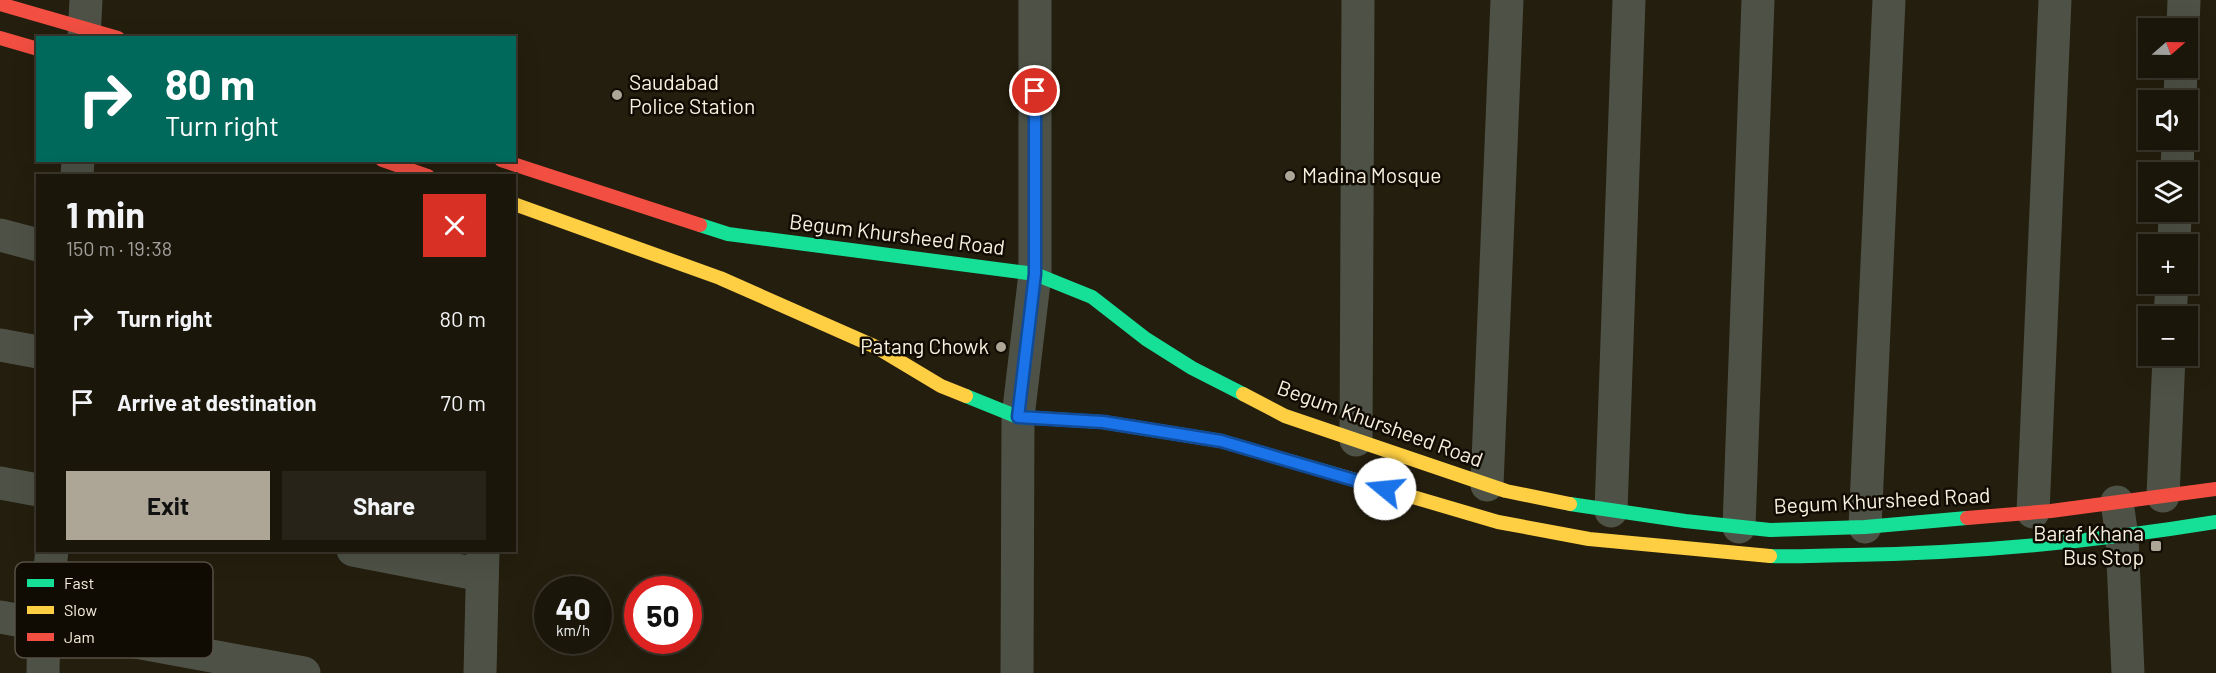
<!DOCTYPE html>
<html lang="en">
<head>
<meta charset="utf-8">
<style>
	:root { --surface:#1b160a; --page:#282318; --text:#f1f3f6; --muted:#a09f9c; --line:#39352b; --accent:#ada696 }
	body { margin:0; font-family:Barlow,sans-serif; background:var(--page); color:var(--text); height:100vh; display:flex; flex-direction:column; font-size:22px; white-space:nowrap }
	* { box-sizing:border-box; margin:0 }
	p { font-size:20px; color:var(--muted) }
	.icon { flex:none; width:33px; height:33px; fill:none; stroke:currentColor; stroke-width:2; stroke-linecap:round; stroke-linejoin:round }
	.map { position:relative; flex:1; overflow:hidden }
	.sheet { position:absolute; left:36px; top:174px; width:480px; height:378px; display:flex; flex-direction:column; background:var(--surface); border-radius:0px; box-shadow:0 6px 24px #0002,0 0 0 2px var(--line) }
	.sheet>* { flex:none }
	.banner { position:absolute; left:36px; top:36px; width:480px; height:126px; border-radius:0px; box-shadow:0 6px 24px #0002,0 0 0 2px var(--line); background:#00695c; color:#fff; overflow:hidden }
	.needle { width:39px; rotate:70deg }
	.buttons { position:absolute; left:2138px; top:18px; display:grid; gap:12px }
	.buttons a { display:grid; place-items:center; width:60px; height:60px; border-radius:0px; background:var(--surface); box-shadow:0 6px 24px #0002,0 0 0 2px var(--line); font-size:30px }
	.speed { position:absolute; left:534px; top:576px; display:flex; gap:12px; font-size:30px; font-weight:700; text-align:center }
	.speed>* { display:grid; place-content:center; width:78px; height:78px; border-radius:50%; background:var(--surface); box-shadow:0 6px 24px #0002,0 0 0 2px var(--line); line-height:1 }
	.speed small { font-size:15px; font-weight:400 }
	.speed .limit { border:9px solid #d22; background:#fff; color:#111 }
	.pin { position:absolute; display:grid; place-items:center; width:51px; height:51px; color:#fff; margin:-26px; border:3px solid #fff; border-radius:50%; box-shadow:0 2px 6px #0007 }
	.me { position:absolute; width:66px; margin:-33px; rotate:287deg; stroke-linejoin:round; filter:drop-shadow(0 0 4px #0008) }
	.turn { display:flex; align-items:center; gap:21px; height:126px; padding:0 30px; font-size:27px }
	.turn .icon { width:78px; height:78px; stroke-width:2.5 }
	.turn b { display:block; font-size:42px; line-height:51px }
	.round { display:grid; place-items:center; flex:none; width:63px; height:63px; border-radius:0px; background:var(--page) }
	.summary { display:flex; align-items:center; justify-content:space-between; height:102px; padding:0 30px }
	h1 { font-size:36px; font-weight:700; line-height:45px }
	.action { display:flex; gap:12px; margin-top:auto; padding:12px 30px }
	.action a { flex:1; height:69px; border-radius:0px; background:var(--accent); color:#111; font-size:24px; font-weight:700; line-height:69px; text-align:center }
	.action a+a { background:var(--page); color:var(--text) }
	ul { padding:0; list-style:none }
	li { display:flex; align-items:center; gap:18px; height:84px; padding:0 30px }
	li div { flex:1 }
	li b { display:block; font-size:22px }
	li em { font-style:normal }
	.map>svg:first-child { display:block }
</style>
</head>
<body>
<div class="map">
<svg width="2216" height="673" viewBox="0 0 2216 673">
	<rect width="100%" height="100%" fill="#241e0e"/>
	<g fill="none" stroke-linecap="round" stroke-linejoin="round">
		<!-- street -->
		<g stroke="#4e5246" stroke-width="33">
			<polyline points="2183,28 2184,0"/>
			<polyline points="84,38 86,0"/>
			<polyline points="2180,100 2181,68"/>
			<polyline points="2177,172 2178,140"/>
			<polyline points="77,176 78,160"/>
			<polyline points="0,235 38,245"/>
			<polyline points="2174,244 2175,212"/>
			<polyline points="2170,316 2172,284"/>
			<polyline points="0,345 38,352"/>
			<polyline points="1356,440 1358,0"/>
			<polyline points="0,483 38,490"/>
			<polyline points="1487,485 1507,0"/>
			<polyline points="2163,496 2169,356"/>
			<polyline points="2117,502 2122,537 2128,673"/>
			<polyline points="1611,511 1629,0"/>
			<polyline points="2033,512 2055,0"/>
			<polyline points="1739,527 1758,0"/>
			<polyline points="1865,527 1889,0"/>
			<polyline points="353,550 482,575"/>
			<polyline points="0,617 304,673"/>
			<polyline points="43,673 44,625 52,550"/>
			<polyline points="480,673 483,550"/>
			<polyline points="1017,673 1018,417 1035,274 1035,0"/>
		</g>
		<!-- fast -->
		<g stroke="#16e098" stroke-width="14">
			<polyline points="700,225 728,234 1035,274 1092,297 1146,339 1192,368 1243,394"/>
			<polyline points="966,396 1018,417 1103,422 1221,441 1338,475"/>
			<polyline points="1570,504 1685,521 1770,530 1865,527 1967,518"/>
			<path d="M1770,556C1797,557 1825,555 1852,555C1976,553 2094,542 2216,522"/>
		</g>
		<!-- slow -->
		<g stroke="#ffcf43" stroke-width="14">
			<polyline points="514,204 720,278 876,347 941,386 966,396"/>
			<polyline points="1243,394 1285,416 1506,491 1570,504"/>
			<polyline points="1338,475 1498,522 1589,539 1770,556"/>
		</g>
		<!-- jam -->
		<g stroke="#f24e42" stroke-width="14">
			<polyline points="0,4 118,38"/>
			<polyline points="0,38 38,49"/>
			<polyline points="382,160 428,176"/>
			<polyline points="501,160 700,225"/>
			<polyline points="1967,518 2051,511 2216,489"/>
		</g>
	</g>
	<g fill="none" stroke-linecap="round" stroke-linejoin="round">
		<defs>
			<polyline id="route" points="1035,91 1035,274 1018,417 1103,422 1221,441 1385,489"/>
		</defs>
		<!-- route casing -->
		<use href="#route" stroke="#114b97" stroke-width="15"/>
		<!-- route -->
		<use href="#route" stroke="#1a73e8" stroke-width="10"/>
	</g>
	<!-- markers -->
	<g fill="#ada696" stroke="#110c03" stroke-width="2">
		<circle cx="617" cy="95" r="6"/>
		<circle cx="1290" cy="176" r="6"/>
		<circle cx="1001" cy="347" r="6"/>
		<rect x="2150" y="540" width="12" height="12" rx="3"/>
	</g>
	<g text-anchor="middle" stroke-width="5" stroke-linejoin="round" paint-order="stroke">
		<!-- poi labels -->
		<g font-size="21" fill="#f7f0df" stroke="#110c03" text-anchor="start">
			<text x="629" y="90">Saudabad<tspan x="629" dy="24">Police Station</tspan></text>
			<text x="1302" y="183">Madina Mosque</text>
			<text x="989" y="354" text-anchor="end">Patang Chowk</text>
			<text x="2144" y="541" text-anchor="end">Baraf Khana<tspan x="2144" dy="24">Bus Stop</tspan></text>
		</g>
		<!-- street labels -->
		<g font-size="21" fill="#f7f0df" stroke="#110c03">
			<text transform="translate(897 235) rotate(7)" y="7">Begum Khursheed Road</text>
			<text transform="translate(1380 424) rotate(20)" y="7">Begum Khursheed Road</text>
			<text transform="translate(1882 501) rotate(-3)" y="7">Begum Khursheed Road</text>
		</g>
	</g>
	<!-- legend -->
	<rect x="15" y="562" width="198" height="96" rx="9" fill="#110c03" stroke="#565045" stroke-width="1.5"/>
	<rect x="27" y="579" width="27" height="8" fill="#16e098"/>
	<rect x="27" y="606" width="27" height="8" fill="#ffcf43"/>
	<rect x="27" y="633" width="27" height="8" fill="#f24e42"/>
	<g font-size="16" fill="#f7f0df">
		<text x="64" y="589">Fast</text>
		<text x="64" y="616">Slow</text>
		<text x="64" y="643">Jam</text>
	</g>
</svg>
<div class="buttons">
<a><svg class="needle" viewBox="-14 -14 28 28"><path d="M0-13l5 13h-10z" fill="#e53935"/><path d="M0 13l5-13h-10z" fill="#a09f9c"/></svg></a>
<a><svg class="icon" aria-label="sound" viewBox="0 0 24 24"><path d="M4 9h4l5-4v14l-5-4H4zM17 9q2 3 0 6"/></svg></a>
<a><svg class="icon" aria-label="layers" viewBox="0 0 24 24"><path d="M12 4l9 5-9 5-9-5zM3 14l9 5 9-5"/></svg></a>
<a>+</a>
<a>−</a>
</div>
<div class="speed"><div>40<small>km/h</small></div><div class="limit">50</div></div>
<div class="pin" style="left:1035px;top:91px;background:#d93025"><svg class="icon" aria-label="arrive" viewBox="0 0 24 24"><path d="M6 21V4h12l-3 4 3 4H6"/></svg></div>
<svg class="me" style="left:1385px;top:489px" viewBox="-20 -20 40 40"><circle r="19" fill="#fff"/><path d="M0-13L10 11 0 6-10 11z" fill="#1a73e8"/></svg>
<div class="banner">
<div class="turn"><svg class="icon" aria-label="right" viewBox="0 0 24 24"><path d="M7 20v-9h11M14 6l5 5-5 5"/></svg><div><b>80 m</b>Turn right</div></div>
</div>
<section class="sheet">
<div class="summary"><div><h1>1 min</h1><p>150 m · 19:38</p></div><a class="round" style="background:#d93025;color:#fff"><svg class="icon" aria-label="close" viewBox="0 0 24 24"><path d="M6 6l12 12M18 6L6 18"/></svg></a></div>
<ul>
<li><svg class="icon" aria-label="right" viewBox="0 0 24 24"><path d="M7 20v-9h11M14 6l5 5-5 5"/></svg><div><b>Turn right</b></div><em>80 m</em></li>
<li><svg class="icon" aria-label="arrive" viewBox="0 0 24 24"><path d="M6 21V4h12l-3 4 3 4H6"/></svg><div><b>Arrive at destination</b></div><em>70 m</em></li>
</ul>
<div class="action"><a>Exit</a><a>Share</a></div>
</section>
</div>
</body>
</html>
